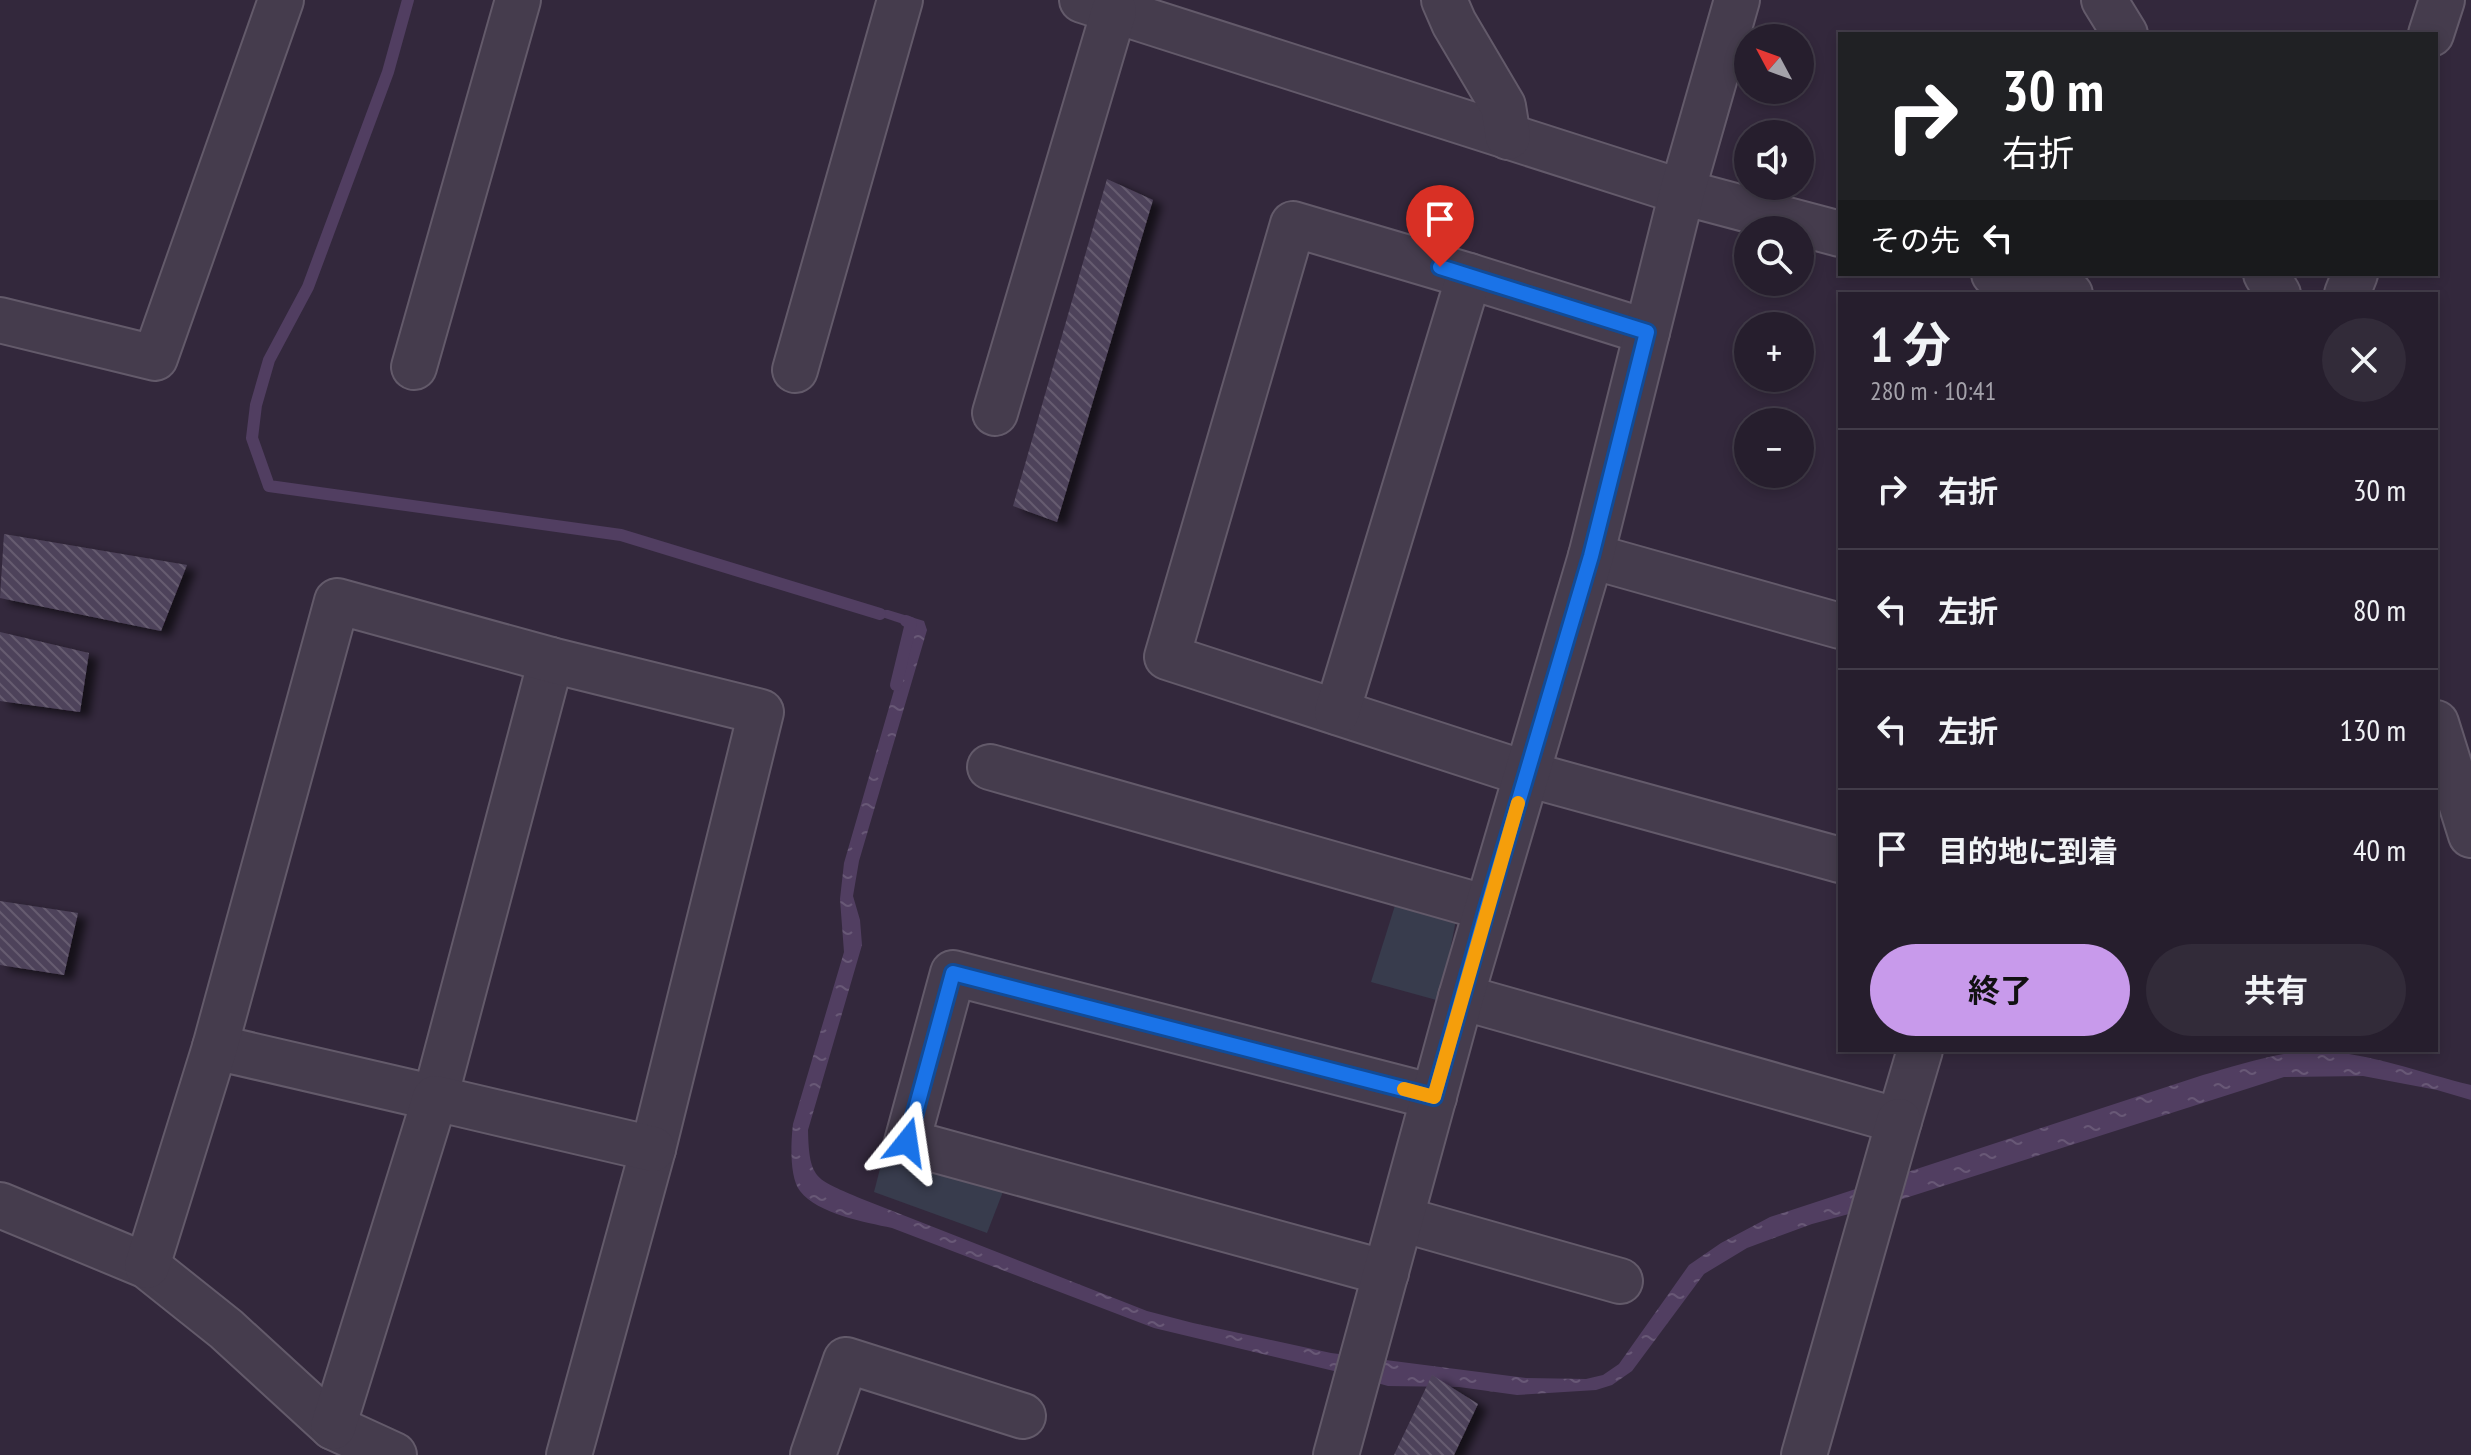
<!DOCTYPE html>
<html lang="ja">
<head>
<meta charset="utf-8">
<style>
	:root { --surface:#261e2d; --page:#322b39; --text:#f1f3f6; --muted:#a4a2aa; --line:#423c49; --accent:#c89aeb }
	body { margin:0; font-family:"PT Sans Narrow","Noto Sans JP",sans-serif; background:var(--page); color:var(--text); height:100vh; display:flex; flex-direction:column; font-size:30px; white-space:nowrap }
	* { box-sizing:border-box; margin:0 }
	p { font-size:26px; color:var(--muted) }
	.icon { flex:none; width:44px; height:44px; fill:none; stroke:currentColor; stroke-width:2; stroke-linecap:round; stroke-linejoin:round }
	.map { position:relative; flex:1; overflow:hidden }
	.panel { position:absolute; left:1838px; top:292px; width:600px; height:760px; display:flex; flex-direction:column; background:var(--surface); border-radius:0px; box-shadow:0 4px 12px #0003,0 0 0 2px var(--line) }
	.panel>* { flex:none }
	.hud { position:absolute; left:1838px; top:32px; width:600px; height:244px; border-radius:0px; box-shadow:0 4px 12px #0003,0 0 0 2px var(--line); background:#202124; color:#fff; overflow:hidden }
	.needle { width:52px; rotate:311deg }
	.buttons { position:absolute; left:1734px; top:24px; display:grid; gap:16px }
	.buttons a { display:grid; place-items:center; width:80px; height:80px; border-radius:50%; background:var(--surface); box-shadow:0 4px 12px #0003,0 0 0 2px var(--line); font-size:40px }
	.pin { position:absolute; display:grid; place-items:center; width:68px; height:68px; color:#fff; margin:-82px -34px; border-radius:50% 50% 50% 0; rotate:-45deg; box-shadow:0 0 8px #0007 }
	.pin .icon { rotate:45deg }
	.me { position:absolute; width:88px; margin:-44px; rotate:15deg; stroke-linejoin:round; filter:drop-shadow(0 0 6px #0008) }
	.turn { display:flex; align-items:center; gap:28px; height:168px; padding:0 32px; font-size:36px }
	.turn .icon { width:104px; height:104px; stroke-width:2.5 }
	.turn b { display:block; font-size:56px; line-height:68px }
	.then { display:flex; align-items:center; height:76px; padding:0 32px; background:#0003; gap:16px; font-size:30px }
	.round { display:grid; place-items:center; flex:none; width:84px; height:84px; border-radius:42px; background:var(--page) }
	.headline { display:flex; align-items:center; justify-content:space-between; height:136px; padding:0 32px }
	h1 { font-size:48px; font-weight:700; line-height:60px }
	.primary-button { display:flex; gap:16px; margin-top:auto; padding:16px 32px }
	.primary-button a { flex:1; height:92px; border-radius:48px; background:var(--accent); color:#111; font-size:32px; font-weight:700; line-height:92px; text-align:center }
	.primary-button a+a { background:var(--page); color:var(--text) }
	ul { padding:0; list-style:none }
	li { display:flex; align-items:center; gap:24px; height:120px; padding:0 32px; border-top:2px solid var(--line) }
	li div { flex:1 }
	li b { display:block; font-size:30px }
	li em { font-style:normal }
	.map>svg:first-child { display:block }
</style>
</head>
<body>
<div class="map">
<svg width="2471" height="1455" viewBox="0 0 2471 1455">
	<defs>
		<pattern id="water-ripples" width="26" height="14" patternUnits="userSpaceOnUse" patternTransform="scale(2)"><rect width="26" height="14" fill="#513e61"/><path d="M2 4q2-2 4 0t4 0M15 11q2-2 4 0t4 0" fill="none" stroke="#685876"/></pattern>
		<pattern id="building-back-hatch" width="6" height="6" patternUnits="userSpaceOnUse" patternTransform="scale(2)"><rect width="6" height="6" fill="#4e435a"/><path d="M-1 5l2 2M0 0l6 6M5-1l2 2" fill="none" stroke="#665c70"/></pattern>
		<filter id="shadow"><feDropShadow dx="9" dy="5" stdDeviation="4" flood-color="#0009"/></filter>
	</defs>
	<rect width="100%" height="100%" fill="#33283c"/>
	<!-- green -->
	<g fill="#383c4d">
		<polygon points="1397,899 1457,915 1440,1001 1371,982"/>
		<polygon points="883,1157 1004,1189 987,1233 874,1192"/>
	</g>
	<!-- water -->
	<path fill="url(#water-ripples)" d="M858,609L888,610L924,621L927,630L859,861L853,896L860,920L862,945L808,1130C809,1182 817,1179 862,1199L1147,1311L1193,1323L1331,1353L1526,1378L1586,1379L1603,1375L1619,1364L1689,1265L1721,1243L1770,1217L2203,1075C2235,1066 2286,1049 2319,1051C2370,1053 2421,1073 2471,1085V1100L2437,1090L2363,1076L2284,1077L1893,1202L1812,1224L1747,1248L1704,1274L1632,1371L1612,1385L1596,1390L1517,1395L1459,1387L1388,1386L1334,1371L1154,1328L892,1228C865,1222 818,1214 800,1191C789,1177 791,1141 793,1124L844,952L840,899L844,863L910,635L906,625Z"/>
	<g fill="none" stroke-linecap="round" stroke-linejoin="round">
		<!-- stream -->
		<g stroke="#513e61" stroke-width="12">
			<polyline points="408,0 388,72 308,287 269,360 256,405 252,438 269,486 621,535 880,614"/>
			<polyline points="896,685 911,623 906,621"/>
		</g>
	</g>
	<!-- building -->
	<g fill="url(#building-back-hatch)" filter="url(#shadow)">
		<polygon points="1107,179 1153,200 1057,522 1013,506"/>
		<polygon points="4,534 187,565 161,631 0,598"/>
		<polygon points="0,632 89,653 80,712 0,701"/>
		<polygon points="0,901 78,913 64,975 0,965"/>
		<polygon points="1432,1375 1478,1404 1454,1455 1394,1455"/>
	</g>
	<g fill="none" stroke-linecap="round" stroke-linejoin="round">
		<defs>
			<g id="minor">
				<polyline points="1082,0 1682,192 1840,234"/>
				<polyline points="1444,0 1454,23 1503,106 1508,137"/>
				<polyline points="2104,0 2125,34"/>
				<polyline points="2431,34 2442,0"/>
				<polyline points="1994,274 2070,294"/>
				<polyline points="2266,274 2278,294"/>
				<polyline points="2347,294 2355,274"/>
				<polyline points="0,320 155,358 281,0"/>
				<polyline points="1647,332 1469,276 1293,224 1167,657 1527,774 1840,860"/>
				<polyline points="414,367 518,0"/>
				<polyline points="795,370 900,0"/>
				<polyline points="995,413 1114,11"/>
				<polyline points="1591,556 1840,626"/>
				<polyline points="1337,712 1469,276"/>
				<polyline points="2436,723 2471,835"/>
				<polyline points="990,767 1487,908"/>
				<polyline points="1461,997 1899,1121 1920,1050"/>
				<polyline points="215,1047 435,1098 551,660"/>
				<polyline points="0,1205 147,1266 226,1329 333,1427 394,1455"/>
				<polyline points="1401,1219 1620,1281"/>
				<polyline points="147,1266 215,1047 337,601 551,660 761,712 653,1149 569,1455"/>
				<polyline points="1386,1273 907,1142 953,973 1434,1097"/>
				<polyline points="333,1427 435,1098 653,1149"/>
				<polyline points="813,1455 846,1360 1023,1416"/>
				<polyline points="1336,1455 1461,997 1591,556 1682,192 1737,0"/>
				<polyline points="1804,1455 1899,1121"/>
			</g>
		</defs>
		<!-- minor casing -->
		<use href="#minor" stroke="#635a6a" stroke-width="48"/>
		<!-- minor -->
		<use href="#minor" stroke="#453c4d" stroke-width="44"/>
	</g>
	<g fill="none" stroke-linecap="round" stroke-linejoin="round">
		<defs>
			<polyline id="route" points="907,1142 953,973 1434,1097 1487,908 1591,556 1647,332 1440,267"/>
		</defs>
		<!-- route casing -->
		<use href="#route" stroke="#114b97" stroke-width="20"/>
		<!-- route -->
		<use href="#route" stroke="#1a73e8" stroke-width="14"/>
		<!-- slow -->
		<polyline stroke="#f59e0b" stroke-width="14" points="1404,1089 1434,1097 1518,803"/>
	</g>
</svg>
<div class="buttons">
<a><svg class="needle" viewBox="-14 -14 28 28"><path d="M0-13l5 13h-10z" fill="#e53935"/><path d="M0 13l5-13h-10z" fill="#a4a2aa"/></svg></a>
<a><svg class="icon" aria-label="sound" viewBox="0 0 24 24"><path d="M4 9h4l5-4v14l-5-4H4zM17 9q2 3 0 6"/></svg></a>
<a><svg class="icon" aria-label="search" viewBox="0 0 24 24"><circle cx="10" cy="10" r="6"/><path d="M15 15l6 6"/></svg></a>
<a>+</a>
<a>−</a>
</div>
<div class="pin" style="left:1440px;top:267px;background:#d93025"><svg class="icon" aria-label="arrive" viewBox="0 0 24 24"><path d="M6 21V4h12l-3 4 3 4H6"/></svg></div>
<svg class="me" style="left:907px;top:1142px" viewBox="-20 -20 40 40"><path d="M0-17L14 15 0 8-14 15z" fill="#1a73e8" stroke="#fff" stroke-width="4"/></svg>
<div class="hud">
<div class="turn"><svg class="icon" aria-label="right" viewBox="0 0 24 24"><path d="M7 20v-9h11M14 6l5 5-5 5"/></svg><div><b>30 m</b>右折</div></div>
<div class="then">その先<svg class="icon" aria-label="left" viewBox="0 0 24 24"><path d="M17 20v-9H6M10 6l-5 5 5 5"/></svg></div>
</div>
<section class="panel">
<div class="headline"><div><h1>1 分</h1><p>280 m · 10:41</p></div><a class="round"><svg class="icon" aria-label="close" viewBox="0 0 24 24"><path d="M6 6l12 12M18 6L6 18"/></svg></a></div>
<ul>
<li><svg class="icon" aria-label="right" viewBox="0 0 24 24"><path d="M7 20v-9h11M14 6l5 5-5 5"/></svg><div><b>右折</b></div><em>30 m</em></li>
<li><svg class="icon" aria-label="left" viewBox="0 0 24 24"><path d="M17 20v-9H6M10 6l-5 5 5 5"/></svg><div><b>左折</b></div><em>80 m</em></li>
<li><svg class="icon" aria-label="left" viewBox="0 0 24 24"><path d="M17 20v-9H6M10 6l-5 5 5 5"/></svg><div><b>左折</b></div><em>130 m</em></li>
<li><svg class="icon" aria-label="arrive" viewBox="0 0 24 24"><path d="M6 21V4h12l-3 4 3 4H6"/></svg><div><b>目的地に到着</b></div><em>40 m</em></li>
</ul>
<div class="primary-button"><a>終了</a><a>共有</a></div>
</section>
</div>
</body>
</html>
